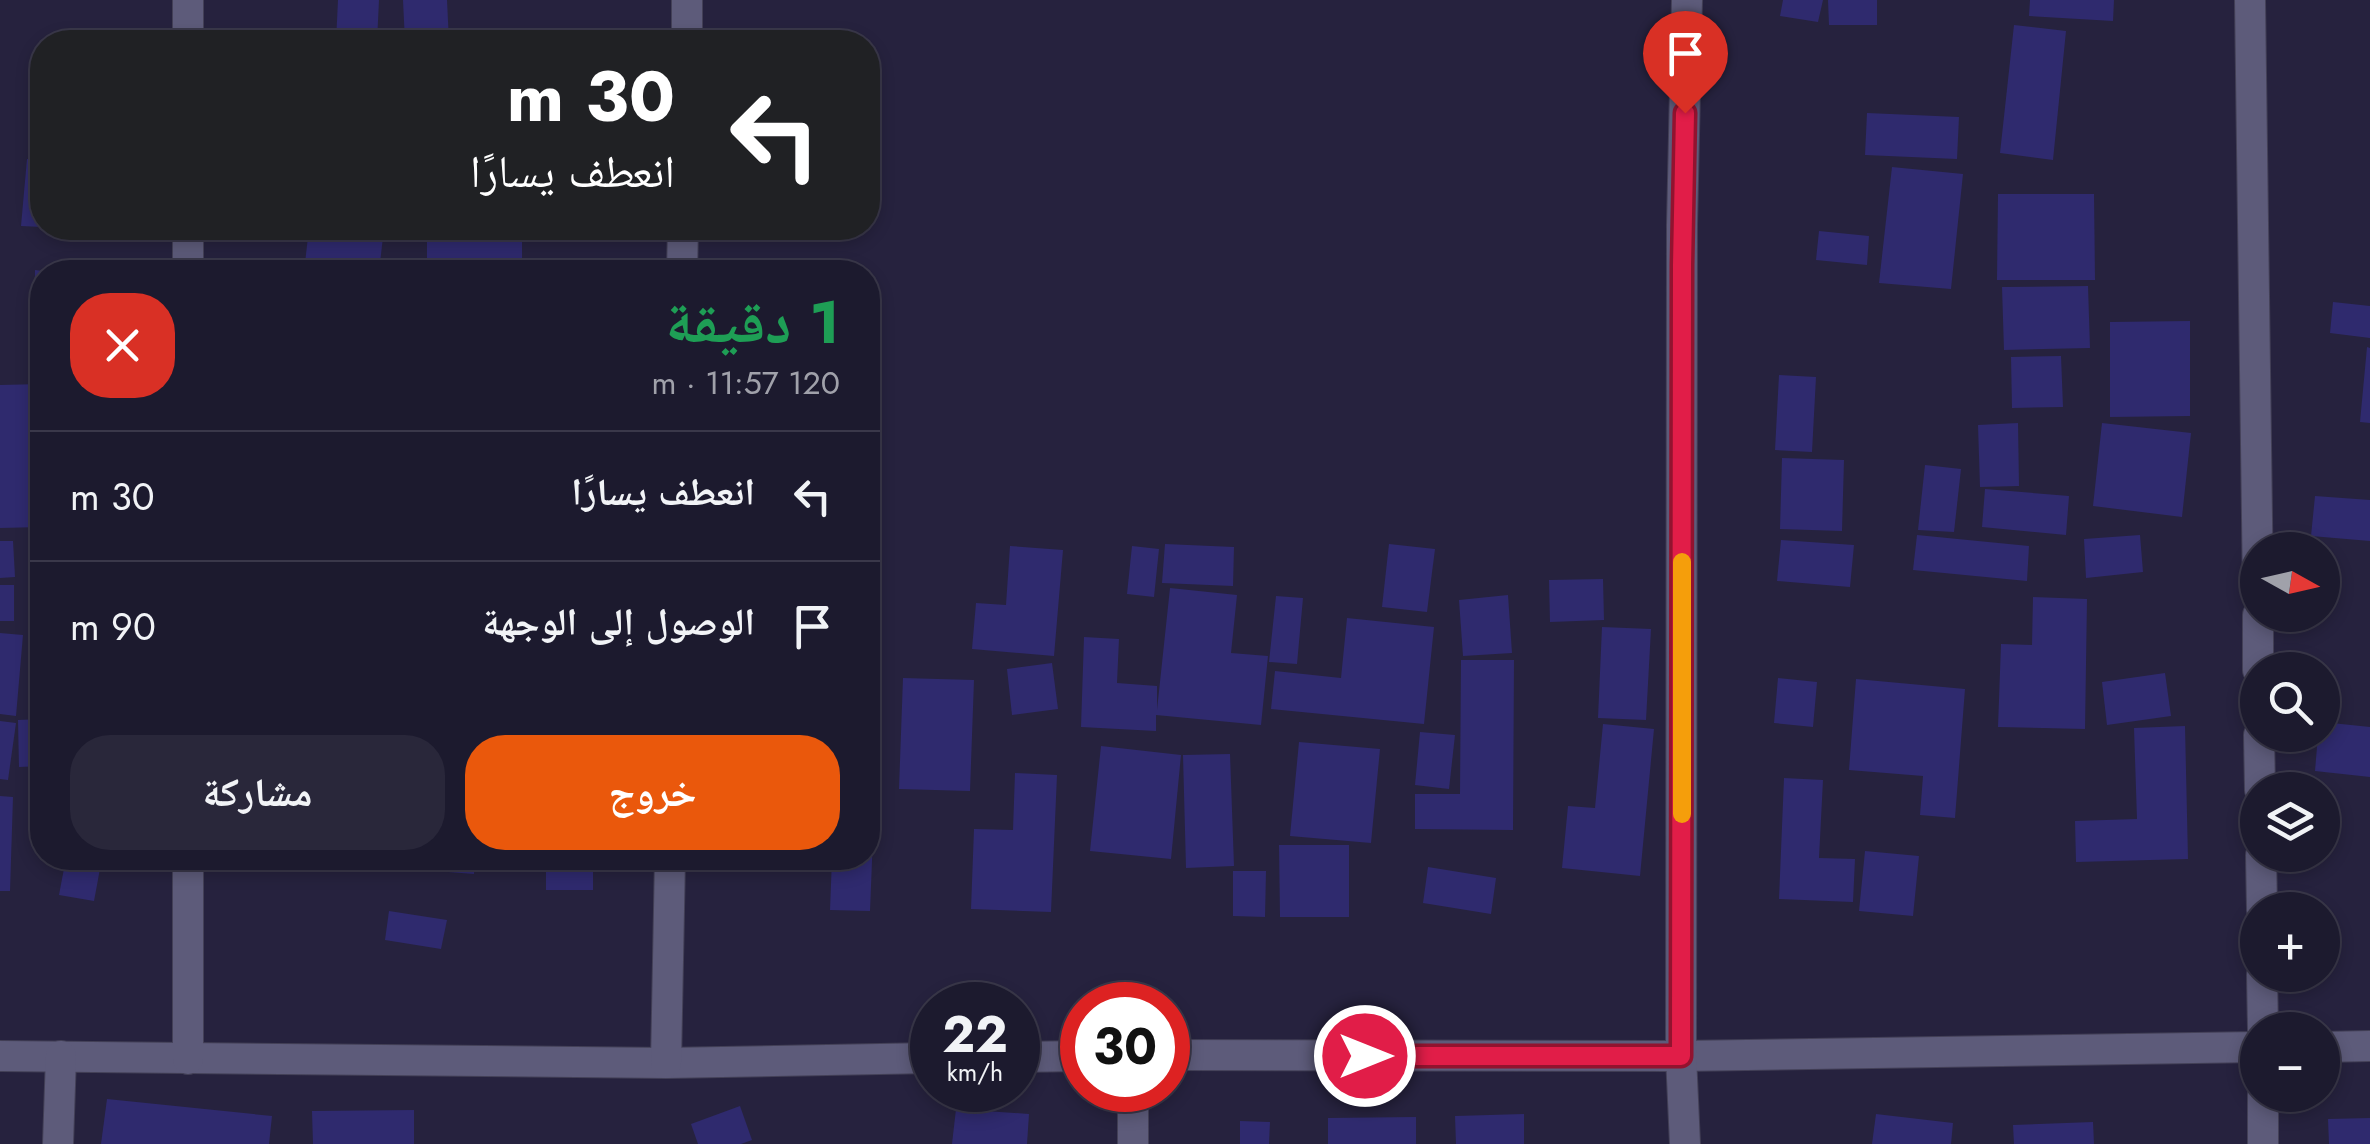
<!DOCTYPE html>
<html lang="ar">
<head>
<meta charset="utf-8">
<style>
	:root { --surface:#1c1a2e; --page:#29273a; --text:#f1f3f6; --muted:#a0a1aa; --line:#3a384a; --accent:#ea580c }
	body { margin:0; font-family:Jost,"Noto Naskh Arabic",sans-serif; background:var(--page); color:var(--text); direction:rtl; height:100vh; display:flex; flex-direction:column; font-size:38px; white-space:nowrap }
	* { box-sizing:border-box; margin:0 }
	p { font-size:32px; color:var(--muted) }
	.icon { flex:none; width:55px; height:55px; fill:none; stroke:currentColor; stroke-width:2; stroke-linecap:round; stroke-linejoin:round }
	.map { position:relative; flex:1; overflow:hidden; direction:ltr }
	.drawer { position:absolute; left:30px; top:260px; width:850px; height:610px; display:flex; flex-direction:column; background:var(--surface); border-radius:40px; box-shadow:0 5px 15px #0003,0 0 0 2px var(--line); direction:rtl }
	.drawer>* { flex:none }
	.hud { position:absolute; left:30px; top:30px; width:850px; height:210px; border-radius:40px; box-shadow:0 5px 15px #0003,0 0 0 2px var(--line); direction:rtl; background:#202124; color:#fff; overflow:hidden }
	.needle { width:65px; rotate:98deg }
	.fabs { position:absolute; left:2240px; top:532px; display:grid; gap:20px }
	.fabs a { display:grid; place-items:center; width:100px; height:100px; border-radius:50%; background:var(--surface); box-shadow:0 5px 15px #0003,0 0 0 2px var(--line); font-size:50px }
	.speed { position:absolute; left:910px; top:982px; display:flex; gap:20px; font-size:50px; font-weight:700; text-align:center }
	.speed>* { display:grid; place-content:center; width:130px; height:130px; border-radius:50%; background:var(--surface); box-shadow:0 5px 15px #0003,0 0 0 2px var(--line); line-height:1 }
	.speed small { font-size:25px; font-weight:400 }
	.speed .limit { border:15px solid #d22; background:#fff; color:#111 }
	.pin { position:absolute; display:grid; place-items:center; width:85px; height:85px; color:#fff; margin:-102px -42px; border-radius:50% 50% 50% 0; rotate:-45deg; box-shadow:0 0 10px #0007 }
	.pin .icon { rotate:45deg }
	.me { position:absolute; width:110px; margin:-55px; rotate:90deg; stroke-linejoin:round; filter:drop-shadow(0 0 8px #0008) }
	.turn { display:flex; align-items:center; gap:35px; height:210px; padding:0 40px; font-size:45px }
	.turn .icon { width:130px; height:130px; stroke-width:2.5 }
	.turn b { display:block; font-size:70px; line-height:85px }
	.round { display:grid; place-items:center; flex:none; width:105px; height:105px; border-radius:40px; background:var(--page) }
	.headline { display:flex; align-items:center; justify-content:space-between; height:170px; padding:0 40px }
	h1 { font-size:60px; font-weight:700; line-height:75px; color:#1e9e55 }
	.primary-button { display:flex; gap:20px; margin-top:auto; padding:20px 40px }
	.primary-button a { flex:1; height:115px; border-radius:40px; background:var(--accent); color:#fff; font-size:40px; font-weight:700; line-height:115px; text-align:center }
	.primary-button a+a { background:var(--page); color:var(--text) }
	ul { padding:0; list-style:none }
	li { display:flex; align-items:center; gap:30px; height:130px; padding:0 40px; border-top:2px solid var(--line) }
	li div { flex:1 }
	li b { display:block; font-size:38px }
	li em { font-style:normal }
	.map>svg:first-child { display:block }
</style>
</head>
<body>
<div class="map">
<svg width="2370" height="1144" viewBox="0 0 2370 1144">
	<rect width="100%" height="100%" fill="#26223e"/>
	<!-- building -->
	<g fill="#2f2a6e">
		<polygon points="338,0 379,0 377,42 336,42"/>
		<polygon points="403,0 447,0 449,42 405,42"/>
		<polygon points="1783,0 1823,0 1818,22 1780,16"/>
		<polygon points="1828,0 1877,0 1877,25 1829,25"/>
		<polygon points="2030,0 2114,0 2113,21 2029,16"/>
		<polygon points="2014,25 2066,31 2053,160 2000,153"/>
		<polygon points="34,53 42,54 42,97 29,95"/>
		<polygon points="1867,113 1959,117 1957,159 1865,155"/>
		<polygon points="27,159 42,161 42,227 21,226"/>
		<polygon points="1892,167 1963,174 1951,289 1879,283"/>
		<polygon points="1998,194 2094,194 2095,280 1997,280"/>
		<polygon points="309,228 384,228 379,272 304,272"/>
		<rect x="427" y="228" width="95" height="44"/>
		<polygon points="1819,231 1869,236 1867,265 1816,260"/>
		<polygon points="35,270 42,271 42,326 34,326"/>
		<polygon points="2088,286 2090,348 2004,350 2002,287"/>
		<polygon points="2333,302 2370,306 2370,338 2330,333"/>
		<polygon points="2190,321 2190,416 2110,417 2110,322"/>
		<polygon points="2367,347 2370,348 2370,423 2360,422"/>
		<polygon points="2061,356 2063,407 2012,408 2011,357"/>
		<polygon points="1779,375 1816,377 1812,452 1775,450"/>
		<polygon points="42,384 42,527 0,528 0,385"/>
		<polygon points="2018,423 2019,486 1980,487 1978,425"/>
		<polygon points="2102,423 2191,433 2182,517 2093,506"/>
		<polygon points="1782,458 1844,460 1842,531 1780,529"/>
		<polygon points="1925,465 1961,469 1954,532 1918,530"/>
		<polygon points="1985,489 2069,496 2066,535 1982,527"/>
		<polygon points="2315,496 2370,500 2370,541 2311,536"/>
		<polygon points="1917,535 2029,546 2027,581 1913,570"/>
		<polygon points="2140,535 2143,572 2086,578 2084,539"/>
		<polygon points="1781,540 1854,545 1850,587 1777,581"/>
		<polygon points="0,541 13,541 15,577 0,578"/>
		<polygon points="42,541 42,600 35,600 30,542"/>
		<polygon points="1165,544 1234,547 1233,586 1162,583"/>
		<polygon points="1389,544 1435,549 1427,612 1382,607"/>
		<polygon points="1010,546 1063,550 1054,656 972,649 976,603 1006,605"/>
		<polygon points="1132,546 1159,549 1154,597 1127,594"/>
		<polygon points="1603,579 1604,620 1550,622 1549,580"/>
		<polygon points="868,582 871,582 873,621 868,621"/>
		<rect x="0" y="585" width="14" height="36"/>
		<polygon points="1170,588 1237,595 1231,653 1268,656 1261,725 1156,715 1156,731 1081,727 1084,637 1119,639 1117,683 1157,686 1157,710"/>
		<polygon points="1508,595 1512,653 1463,656 1459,600"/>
		<polygon points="1276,596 1303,598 1297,664 1269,662"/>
		<polygon points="2033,597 2087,599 2085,729 1998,727 2001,644 2032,645"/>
		<polygon points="1347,618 1434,627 1424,724 1271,709 1275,671 1341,678"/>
		<polygon points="1602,627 1651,629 1646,720 1598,718"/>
		<rect x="868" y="628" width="9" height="51"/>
		<polygon points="0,633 23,635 16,716 0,714"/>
		<polygon points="1461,660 1514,660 1513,830 1415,829 1415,794 1460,794"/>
		<polygon points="1052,663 1058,709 1012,715 1007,669"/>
		<polygon points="2165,673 2171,716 2107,725 2102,682"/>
		<polygon points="903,678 974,680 970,791 899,789"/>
		<polygon points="1778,678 1817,682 1813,727 1774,723"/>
		<polygon points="1856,679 1965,689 1955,818 1920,815 1923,776 1849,770"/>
		<polygon points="42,719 42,766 19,767 18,720"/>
		<polygon points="0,721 16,723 8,780 0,779"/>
		<polygon points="2322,722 2370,727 2370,777 2315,771 2318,735 2322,735"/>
		<polygon points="1603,724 1654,729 1640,876 1562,868 1568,806 1595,808"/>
		<polygon points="2185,726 2188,859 2076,862 2075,821 2137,819 2134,728"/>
		<polygon points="1420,732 1455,735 1449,789 1415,785"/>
		<polygon points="868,737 875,738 873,788 868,788"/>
		<polygon points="1299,742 1380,749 1371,843 1290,836"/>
		<polygon points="1101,746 1181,755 1171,859 1090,851"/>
		<polygon points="1230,754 1234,866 1186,868 1183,755"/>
		<polygon points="1015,773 1057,775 1051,912 971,909 974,829 1013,830"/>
		<polygon points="1784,778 1823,780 1819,858 1855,859 1853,902 1779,899"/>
		<polygon points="0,796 13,797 10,891 0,891"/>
		<polygon points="868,811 874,811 870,911 830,910 832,858 868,858"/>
		<polygon points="1279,845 1349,845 1349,917 1280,917"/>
		<polygon points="1865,851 1919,856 1913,916 1859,911"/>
		<polygon points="66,858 102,858 94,901 59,895"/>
		<polygon points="409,858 475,858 474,874 409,869"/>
		<rect x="546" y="858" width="47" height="32"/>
		<polygon points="1428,867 1496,878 1491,914 1423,903"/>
		<polygon points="1233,871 1266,871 1265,917 1233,916"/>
		<polygon points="389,911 447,920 441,949 385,940"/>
		<polygon points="107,1099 272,1116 269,1144 101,1144"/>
		<polygon points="740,1106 752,1140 741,1144 698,1144 691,1124"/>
		<polygon points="956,1109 1029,1114 1027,1144 952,1144"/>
		<polygon points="414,1110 414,1144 313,1144 312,1111"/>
		<polygon points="1524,1114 1524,1144 1456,1144 1455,1116"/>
		<polygon points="1876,1114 1953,1123 1951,1144 1872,1144"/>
		<polygon points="1416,1117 1416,1144 1328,1144 1328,1118"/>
		<polygon points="2370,1118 2370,1144 2329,1144 2328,1119"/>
		<polygon points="1240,1121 1270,1122 1269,1144 1240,1144"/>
		<polygon points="2093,1122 2094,1144 2014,1144 2013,1125"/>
	</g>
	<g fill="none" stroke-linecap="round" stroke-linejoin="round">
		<defs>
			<g id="street">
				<polyline points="2250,0 2258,592"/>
				<polyline points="188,42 188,0"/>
				<polyline points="687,42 687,0"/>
				<polyline points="188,272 188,228"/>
				<polyline points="682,272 683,228"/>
				<polyline points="2258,615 2258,670"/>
				<polyline points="2259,735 2260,790"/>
				<polyline points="2261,855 2262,910"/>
				<polyline points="2262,975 2263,1030"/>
				<polyline points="2322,1047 2370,1046"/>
				<polyline points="1168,1055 1681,1056 2258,1047"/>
				<polyline points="0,1056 666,1063 932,1058"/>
				<polyline points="1018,1057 1082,1056"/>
				<polyline points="188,1059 188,858"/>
				<polyline points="666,1063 670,858"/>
				<polyline points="58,1144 61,1056"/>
				<polyline points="1133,1144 1133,1090"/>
				<polyline points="1685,1144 1681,1056 1682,225 1687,0"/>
				<polyline points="2263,1144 2263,1095"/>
			</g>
		</defs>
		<!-- street casing -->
		<use href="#street" stroke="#434057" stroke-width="32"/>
		<!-- street -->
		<use href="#street" stroke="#5d5b7a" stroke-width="30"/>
	</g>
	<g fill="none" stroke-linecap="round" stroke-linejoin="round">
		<defs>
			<polyline id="route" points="1365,1056 1681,1056 1682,265 1685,113"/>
		</defs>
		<!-- route casing -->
		<use href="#route" stroke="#92132f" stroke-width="25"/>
		<!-- route -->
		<use href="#route" stroke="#e11d48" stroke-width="18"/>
		<!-- slow -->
		<polyline stroke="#f59e0b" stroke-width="18" points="1682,814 1682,562"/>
	</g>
</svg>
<div class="fabs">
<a><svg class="needle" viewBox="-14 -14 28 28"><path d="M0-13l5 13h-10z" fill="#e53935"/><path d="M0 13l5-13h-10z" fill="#a0a1aa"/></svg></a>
<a><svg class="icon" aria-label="search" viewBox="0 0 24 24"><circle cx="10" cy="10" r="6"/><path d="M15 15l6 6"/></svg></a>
<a><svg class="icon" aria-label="layers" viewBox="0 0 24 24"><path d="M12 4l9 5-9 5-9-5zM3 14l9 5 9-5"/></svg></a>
<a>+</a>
<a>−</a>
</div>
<div class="speed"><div>22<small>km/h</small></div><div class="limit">30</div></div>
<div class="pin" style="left:1685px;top:113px;background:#d93025"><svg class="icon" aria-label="arrive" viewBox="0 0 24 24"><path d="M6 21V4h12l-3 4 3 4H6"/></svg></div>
<svg class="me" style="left:1365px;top:1056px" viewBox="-20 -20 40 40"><circle r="17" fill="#e11d48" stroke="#fff" stroke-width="3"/><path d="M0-11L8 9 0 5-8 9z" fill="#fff"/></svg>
<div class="hud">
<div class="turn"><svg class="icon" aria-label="left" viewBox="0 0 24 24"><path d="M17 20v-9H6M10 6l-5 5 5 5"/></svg><div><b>30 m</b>انعطف يسارًا</div></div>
</div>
<section class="drawer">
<div class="headline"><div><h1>1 دقيقة</h1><p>120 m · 11:57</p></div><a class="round" style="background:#d93025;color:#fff"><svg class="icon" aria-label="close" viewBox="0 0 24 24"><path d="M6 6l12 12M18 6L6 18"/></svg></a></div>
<ul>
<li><svg class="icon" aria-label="left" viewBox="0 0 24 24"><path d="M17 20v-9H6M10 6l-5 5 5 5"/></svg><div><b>انعطف يسارًا</b></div><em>30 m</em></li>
<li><svg class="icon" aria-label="arrive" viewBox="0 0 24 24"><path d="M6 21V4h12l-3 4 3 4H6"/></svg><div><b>الوصول إلى الوجهة</b></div><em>90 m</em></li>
</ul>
<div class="primary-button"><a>خروج</a><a>مشاركة</a></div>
</section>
</div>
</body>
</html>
